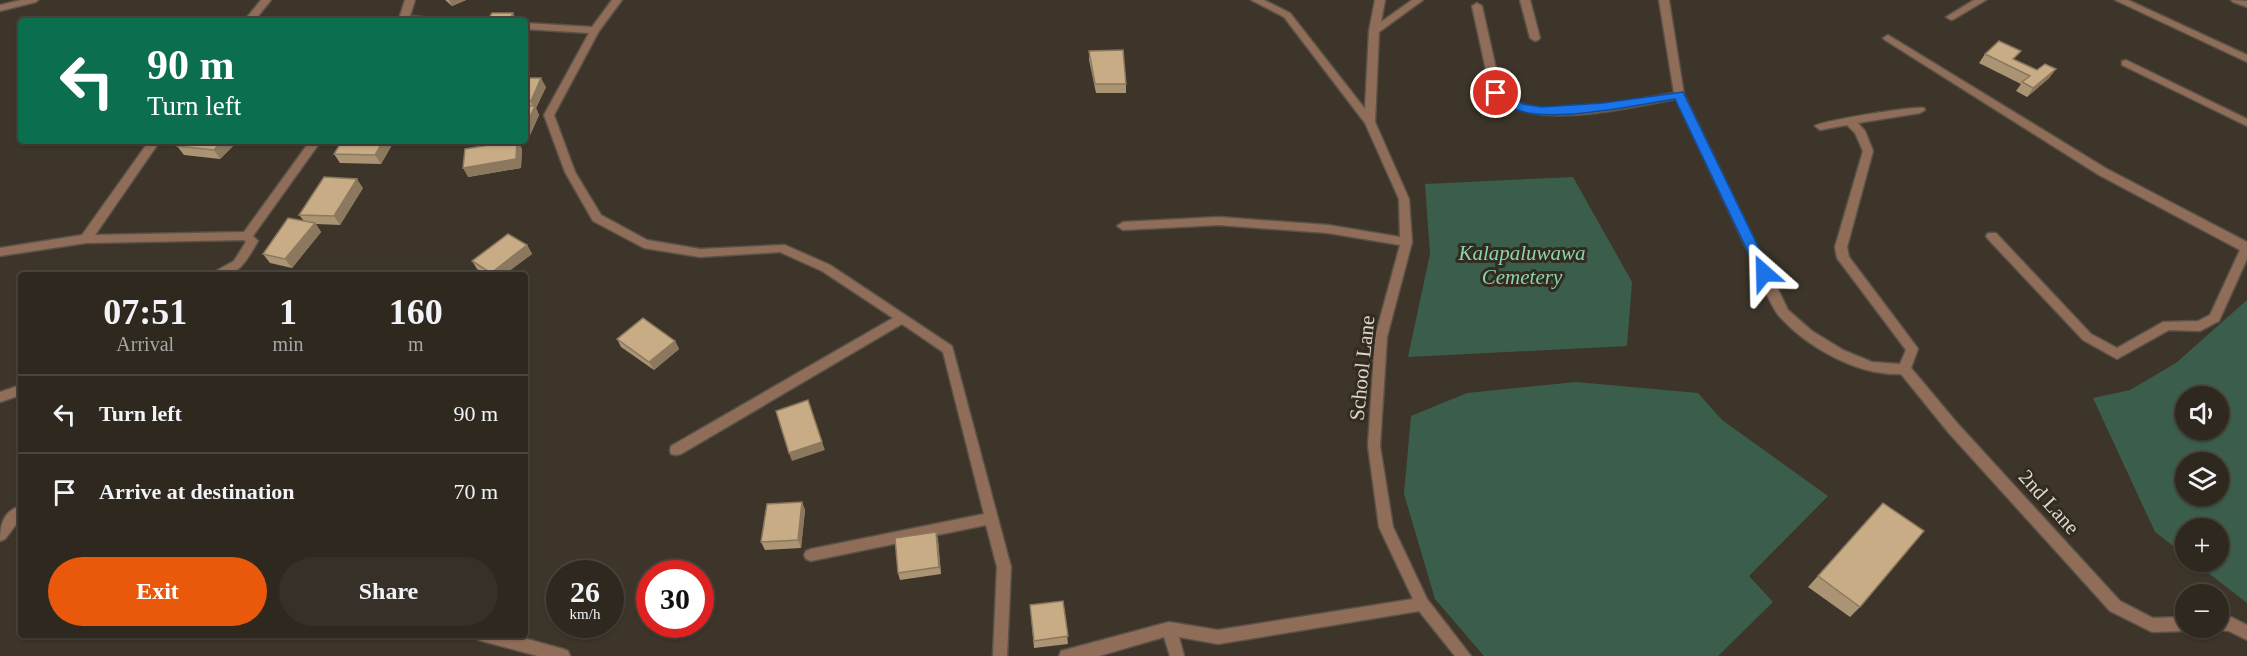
<!DOCTYPE html>
<html lang="en">
<head>
<meta charset="utf-8">
<style>
	:root { --surface:#2e281f; --page:#363028; --text:#f1f3f6; --muted:#a7a6a4; --line:#49443d; --accent:#ea580c }
	body { margin:0; font-family:Georgia,serif; background:var(--page); color:var(--text); height:100vh; display:flex; flex-direction:column; font-size:22px; white-space:nowrap }
	* { box-sizing:border-box; margin:0 }
	p { font-size:20px; color:var(--muted) }
	.icon { flex:none; width:33px; height:33px; fill:none; stroke:currentColor; stroke-width:2; stroke-linecap:round; stroke-linejoin:round }
	.map { position:relative; flex:1; overflow:hidden }
	.side { position:absolute; left:18px; top:272px; width:510px; height:366px; display:flex; flex-direction:column; background:var(--surface); border-radius:6px; box-shadow:0 2px 4px #0004,0 0 0 2px var(--line) }
	.side>* { flex:none }
	.hud { position:absolute; left:18px; top:18px; width:510px; height:126px; border-radius:6px; box-shadow:0 2px 4px #0004,0 0 0 2px var(--line); background:#0b6e4f; color:#fff; overflow:hidden }
	.buttons { position:absolute; left:2175px; top:386px; display:grid; gap:12px }
	.buttons a { display:grid; place-items:center; width:54px; height:54px; border-radius:50%; background:var(--surface); box-shadow:0 2px 4px #0004,0 0 0 2px var(--line); font-size:30px }
	.speed { position:absolute; left:546px; top:560px; display:flex; gap:12px; font-size:30px; font-weight:700; text-align:center }
	.speed>* { display:grid; place-content:center; width:78px; height:78px; border-radius:50%; background:var(--surface); box-shadow:0 2px 4px #0004,0 0 0 2px var(--line); line-height:1 }
	.speed small { font-size:15px; font-weight:400 }
	.speed .limit { border:9px solid #d22; background:#fff; color:#111 }
	.pin { position:absolute; display:grid; place-items:center; width:51px; height:51px; color:#fff; margin:-26px; border:3px solid #fff; border-radius:50%; box-shadow:0 2px 6px #0007 }
	.me { position:absolute; width:66px; margin:-33px; rotate:335deg; stroke-linejoin:round; filter:drop-shadow(0 0 4px #0008) }
	.turn { display:flex; align-items:center; gap:21px; height:126px; padding:0 30px; font-size:27px }
	.turn .icon { width:78px; height:78px; stroke-width:2.5 }
	.turn b { display:block; font-size:42px; line-height:51px }
	.eta { display:flex; justify-content:space-evenly; align-items:center; height:102px; text-align:center }
	.eta b { font-size:36px; font-weight:800; line-height:42px }
	.action { display:flex; gap:12px; margin-top:auto; padding:12px 30px }
	.action a { flex:1; height:69px; border-radius:36px; background:var(--accent); color:#fff; font-size:24px; font-weight:800; line-height:69px; text-align:center }
	.action a+a { background:var(--page); color:var(--text) }
	ul { padding:0; list-style:none }
	li { display:flex; align-items:center; gap:18px; height:78px; padding:0 30px; border-top:2px solid var(--line) }
	li div { flex:1 }
	li b { display:block; font-size:22px }
	li em { font-style:normal }
	.map>svg:first-child { display:block }
</style>
</head>
<body>
<div class="map">
<svg width="2247" height="656" viewBox="0 0 2247 656">
	<rect width="100%" height="100%" fill="#3d3529"/>
	<!-- green -->
	<g fill="#3b5e4c" fill-rule="evenodd">
		<polygon points="1573,177 1632,282 1627,346 1408,357 1430,254 1425,184"/>
		<path d="M2247,300V603L2193,561H2218V528H2186L2185,555L2155,532L2093,398L2130,390L2176,363ZM2186,396H2218V429H2186ZM2186,462H2218V495H2186Z"/>
		<polygon points="1576,382 1698,393 1722,420 1828,496 1749,576 1773,602 1718,656 1484,656 1435,599 1404,494 1411,416 1467,393"/>
	</g>
	<g fill="none" stroke-linecap="round" stroke-linejoin="round">
		<defs>
			<g id="street">
				<polygon points="21,0 38,0 36,2 0,11 0,5"/>
				<polygon points="261,0 271,0 254,21 244,21"/>
				<polygon points="405,0 415,0 410,16 433,18 438,21 401,21 399,19"/>
				<polygon points="612,0 622,0 599,31 554,115 575,172 601,215 647,240 700,249 785,245 830,265 952,346 1011,567 1007,656 993,656 997,567 986,525 811,561 806,559 804,555 806,551 811,549 984,514 943,352 902,324 681,454 676,455 671,454 670,450 671,446 893,318 822,271 780,252 700,257 644,248 593,221 565,172 544,115 589,33 525,29 525,23 592,27"/>
				<polygon points="1251,0 1264,0 1290,13 1365,109 1369,31 1375,0 1385,0 1381,22 1412,0 1423,0 1379,32 1375,122 1409,199 1412,242 1387,337 1380,446 1393,527 1427,599 1471,656 1455,656 1419,611 1218,644 1179,637 1184,656 1170,656 1164,637 1099,656 1059,656 1061,651 1169,622 1218,630 1413,599 1379,527 1368,446 1375,337 1400,245 1328,233 1219,225 1123,230 1117,226 1123,222 1219,217 1328,225 1400,237 1399,199 1365,123 1284,17"/>
				<polygon points="1520,0 1530,0 1540,38 1538,40 1535,41 1530,38"/>
				<path d="M1659,0H1669L1684,95L1788,310L1812,331L1843,350L1872,362L1900,364L1906,350L1837,258L1835,247L1863,151L1855,133L1847,125L1820,130L1815,126C1821,121 1913,106 1924,108L1925,110L1920,113L1858,123L1865,131L1873,151L1847,247L1849,257L1916,346L1918,349L1911,368L1958,424L2120,601L2153,618L2186,617V627H2192L2191,629L2186,631L2152,632L2110,611L1948,432L1901,374C1859,376 1808,348 1780,317C1770,306 1759,275 1752,260C1727,206 1701,153 1676,99C1627,107 1529,134 1491,93L1472,6L1477,3L1482,6L1501,91C1508,96 1516,103 1525,105C1565,116 1632,100 1674,93Z"/>
				<polygon points="1974,0 1986,0 1954,19 1951,20 1946,17"/>
				<polygon points="2115,0 2128,0 2247,55 2247,62"/>
				<polygon points="2231,0 2247,1 2247,7 2233,2"/>
				<polygon points="1888,35 2107,169 2247,242 2247,259 2219,321 2200,331 2169,330 2117,359 2083,340 1988,239 1986,236 1988,233 1996,233 2091,334 2117,348 2163,322 2198,321 2210,315 2240,250 2099,175 1885,40 1883,38"/>
				<polygon points="2126,60 2247,119 2247,126 2122,65 2122,61"/>
				<path d="M149,141H160L95,235L244,232L310,141H321L253,236L258,241C246,261 240,277 214,274L216,271L234,261L246,242L244,240L86,243L0,256V248L82,235Z"/>
				<polygon points="21,385 21,395 0,402 0,392"/>
				<path d="M21,506V518L5,539L0,541C0,525 3,511 21,506Z"/>
				<polygon points="2218,617 2231,617 2247,625 2247,640 2229,631 2213,629 2212,627 2218,627"/>
				<polygon points="475,634 509,634 563,649 568,651 570,656 538,656 482,641 477,639"/>
			</g>
		</defs>
		<!-- street casing -->
		<use href="#street" stroke="#595247" stroke-width="3"/>
		<!-- street -->
		<use href="#street" fill="#906d59" fill-rule="evenodd"/>
	</g>
	<!-- wall -->
	<g fill="#ab9473">
		<polygon points="445,0 466,0 452,6"/>
		<polygon points="1089,51 1126,84 1126,93 1096,93 1089,60"/>
		<polygon points="1985,54 2015,60 2037,70 2056,69 2049,78 2027,97 2016,91 2021,84 1979,63"/>
		<polygon points="525,78 546,87 536,108 539,115 527,142 518,142 522,149 521,168 468,177 509,142 497,141 525,141"/>
		<polygon points="393,143 381,164 340,163 334,154"/>
		<polygon points="234,145 220,159 184,155 177,146"/>
		<polygon points="363,188 340,225 316,224 321,232 292,268 270,263 263,254 304,221 299,215"/>
		<polygon points="527,245 532,254 505,274 485,274 477,269 472,261"/>
		<polygon points="617,339 675,341 679,349 654,370 621,347"/>
		<polygon points="802,502 805,510 801,548 765,550 761,542"/>
		<polygon points="1883,503 1860,607 1850,617 1808,587"/>
		<polygon points="936,532 938,540 941,574 900,580 898,573"/>
		<polygon points="1063,601 1068,644 1034,648 1030,605"/>
	</g>
	<!-- shaded-wall -->
	<g fill="#8b785e">
		<polygon points="449,0 466,0 452,6"/>
		<polygon points="513,13 517,21 509,21"/>
		<polygon points="2056,69 2049,78 2027,97 2033,88"/>
		<polygon points="541,78 546,87 536,108 539,115 527,142 525,138 525,127 534,108 531,101"/>
		<polygon points="222,141 231,141 234,145 220,159 214,150"/>
		<polygon points="383,141 391,141 393,143 381,164 375,155"/>
		<polygon points="517,141 522,149 521,168 468,177 463,168"/>
		<polygon points="357,179 363,188 340,225 334,216"/>
		<polygon points="315,223 321,232 292,268 285,259"/>
		<polygon points="527,245 532,254 505,274 492,274 491,273"/>
		<polygon points="675,341 679,349 654,370 649,362"/>
		<polygon points="822,442 825,450 792,461 789,453"/>
		<polygon points="802,502 805,510 801,548 798,540"/>
		<polygon points="936,532 938,540 941,574 939,567"/>
	</g>
	<!-- building -->
	<g fill="#c7ac86" stroke="#8b785e" stroke-width="1.5">
		<polygon points="492,13 513,13 509,21 487,21"/>
		<polygon points="1999,41 2021,51 2013,59 2037,70 2045,64 2056,69 2033,88 2022,82 2030,76 1985,54"/>
		<polygon points="1123,50 1126,84 1095,84 1089,51"/>
		<polygon points="525,78 541,78 531,101 525,101"/>
		<polygon points="525,106 535,106 525,127"/>
		<polygon points="182,141 222,141 214,150 177,146"/>
		<polygon points="342,141 383,141 375,155 334,154"/>
		<polygon points="513,141 517,141 516,159 463,168 465,149"/>
		<polygon points="324,177 357,179 334,216 299,215"/>
		<polygon points="288,218 315,223 285,259 263,254"/>
		<polygon points="508,234 527,245 491,273 472,261"/>
		<polygon points="643,318 675,341 649,362 617,339"/>
		<polygon points="808,400 822,442 789,453 776,411"/>
		<polygon points="802,502 798,540 761,542 767,504"/>
		<polygon points="1883,503 1924,531 1860,607 1818,576"/>
		<polygon points="936,532 939,567 898,573 895,538"/>
		<polygon points="1063,601 1068,636 1034,641 1030,605"/>
	</g>
	<!-- route -->
	<path fill="#1a73e8" stroke="#114b97" stroke-width="1.5" d="M1496,89L1523,104L1542,107L1603,103L1683,92L1771,273L1769,276H1760L1758,273L1675,99C1638,105 1549,124 1515,109C1507,106 1499,100 1491,95V90Z"/>
	<g text-anchor="middle" stroke-width="6" stroke-linejoin="round" paint-order="stroke">
		<!-- park labels -->
		<g font-size="21" font-style="italic" fill="#8bd4af" stroke="#332b1f">
			<text x="1522" y="260">Kalapaluwawa<tspan x="1522" dy="24">Cemetery</tspan></text>
		</g>
		<!-- street labels -->
		<g font-size="21" fill="#dbd6ce" stroke="#332b1f">
			<text transform="translate(1362 368) rotate(-84)" y="7">School Lane</text>
			<text transform="translate(2049 502) rotate(48)" y="7">2nd Lane</text>
		</g>
	</g>
</svg>
<div class="buttons">
<a><svg class="icon" aria-label="sound" viewBox="0 0 24 24"><path d="M4 9h4l5-4v14l-5-4H4zM17 9q2 3 0 6"/></svg></a>
<a><svg class="icon" aria-label="layers" viewBox="0 0 24 24"><path d="M12 4l9 5-9 5-9-5zM3 14l9 5 9-5"/></svg></a>
<a>+</a>
<a>−</a>
</div>
<div class="speed"><div>26<small>km/h</small></div><div class="limit">30</div></div>
<div class="pin" style="left:1496px;top:93px;background:#d93025"><svg class="icon" aria-label="arrive" viewBox="0 0 24 24"><path d="M6 21V4h12l-3 4 3 4H6"/></svg></div>
<svg class="me" style="left:1764px;top:273px" viewBox="-20 -20 40 40"><path d="M0-17L14 15 0 8-14 15z" fill="#1a73e8" stroke="#fff" stroke-width="4"/></svg>
<div class="hud">
<div class="turn"><svg class="icon" aria-label="left" viewBox="0 0 24 24"><path d="M17 20v-9H6M10 6l-5 5 5 5"/></svg><div><b>90 m</b>Turn left</div></div>
</div>
<section class="side">
<div class="eta">
<div><b>07:51</b><p>Arrival</p></div>
<div><b>1</b><p>min</p></div>
<div><b>160</b><p>m</p></div>
</div>
<ul>
<li><svg class="icon" aria-label="left" viewBox="0 0 24 24"><path d="M17 20v-9H6M10 6l-5 5 5 5"/></svg><div><b>Turn left</b></div><em>90 m</em></li>
<li><svg class="icon" aria-label="arrive" viewBox="0 0 24 24"><path d="M6 21V4h12l-3 4 3 4H6"/></svg><div><b>Arrive at destination</b></div><em>70 m</em></li>
</ul>
<div class="action"><a>Exit</a><a>Share</a></div>
</section>
</div>
</body>
</html>
